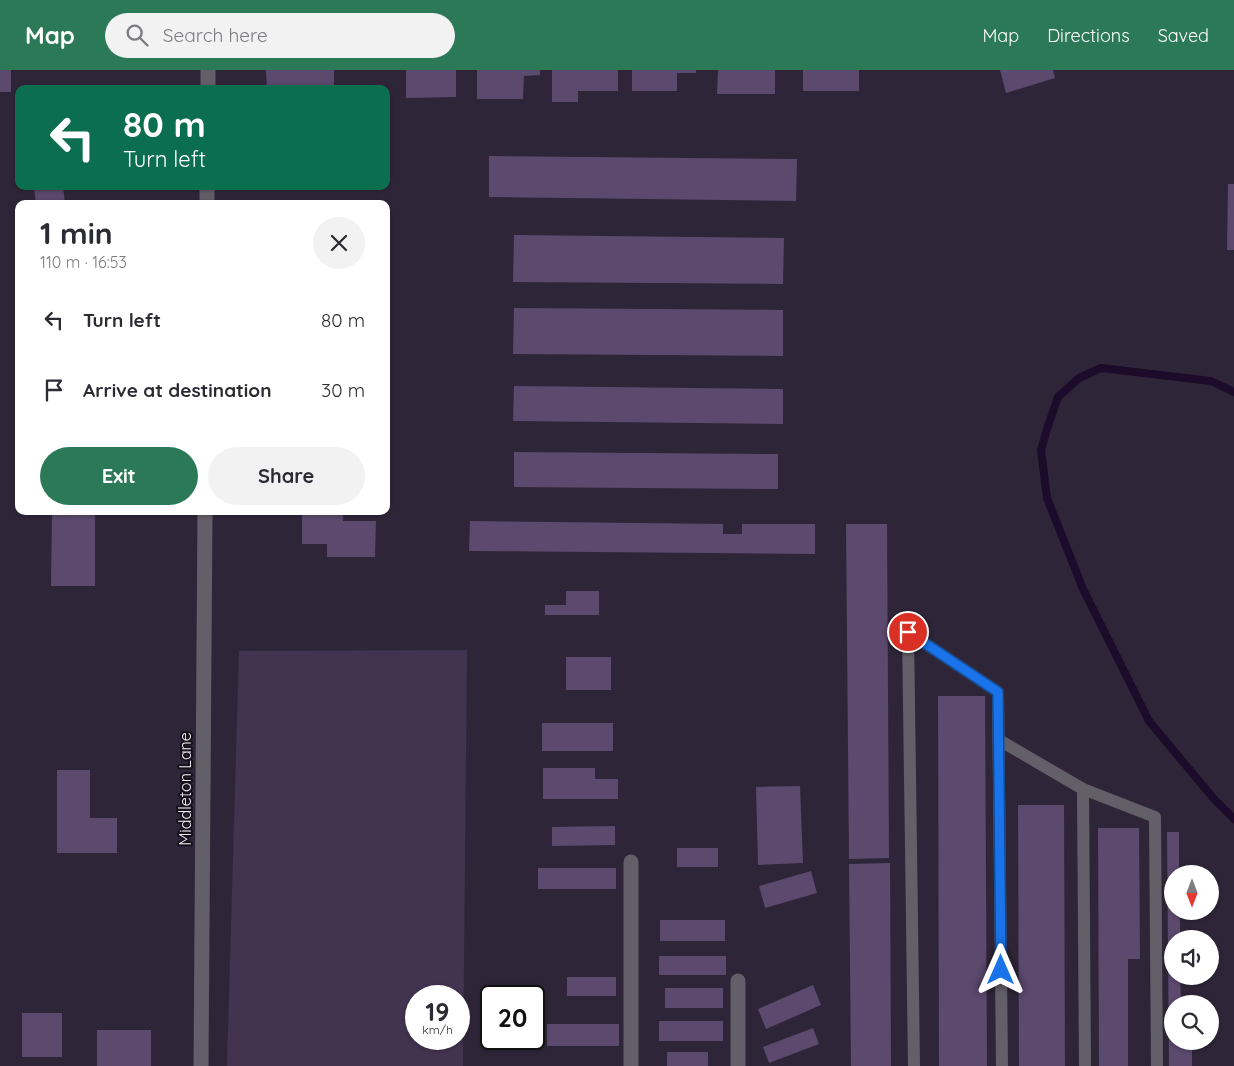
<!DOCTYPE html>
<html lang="en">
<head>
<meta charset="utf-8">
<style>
	:root { --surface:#fff; --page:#f2f2f3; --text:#2b2b33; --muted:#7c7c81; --accent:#2b7957 }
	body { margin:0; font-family:Quicksand,sans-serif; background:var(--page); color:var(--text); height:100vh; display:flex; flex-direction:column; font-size:19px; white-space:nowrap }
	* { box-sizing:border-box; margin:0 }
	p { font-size:16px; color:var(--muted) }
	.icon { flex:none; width:28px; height:28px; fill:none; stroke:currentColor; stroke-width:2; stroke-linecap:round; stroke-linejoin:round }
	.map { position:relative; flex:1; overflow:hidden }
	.panel { position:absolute; left:15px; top:130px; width:375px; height:315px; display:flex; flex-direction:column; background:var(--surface); border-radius:10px; box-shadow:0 1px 4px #0004 }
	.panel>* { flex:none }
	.banner { position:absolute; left:15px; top:15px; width:375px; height:105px; border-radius:10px; box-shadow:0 1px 4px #0004; background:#0b6e4f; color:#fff; overflow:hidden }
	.needle { width:32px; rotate:180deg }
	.tools { position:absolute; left:1164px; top:795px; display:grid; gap:10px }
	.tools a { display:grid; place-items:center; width:55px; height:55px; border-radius:50%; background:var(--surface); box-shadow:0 1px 4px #0004; font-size:25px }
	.speed { position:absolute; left:405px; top:915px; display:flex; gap:10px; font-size:25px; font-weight:700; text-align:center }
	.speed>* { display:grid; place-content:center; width:65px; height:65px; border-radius:50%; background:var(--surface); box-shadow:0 1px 4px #0004; line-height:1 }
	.speed small { font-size:12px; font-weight:400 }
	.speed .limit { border:2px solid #111; border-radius:8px; background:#fff; color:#111 }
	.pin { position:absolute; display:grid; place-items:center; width:42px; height:42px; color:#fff; margin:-21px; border:2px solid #fff; border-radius:50%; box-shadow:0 1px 5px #0007 }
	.me { position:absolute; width:55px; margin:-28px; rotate:0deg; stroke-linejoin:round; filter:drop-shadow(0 0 4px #0008) }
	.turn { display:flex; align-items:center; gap:18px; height:105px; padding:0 25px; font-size:22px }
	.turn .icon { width:65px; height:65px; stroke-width:2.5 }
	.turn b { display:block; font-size:35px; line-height:42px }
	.round { display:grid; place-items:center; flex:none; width:52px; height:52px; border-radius:26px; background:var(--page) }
	.summary { display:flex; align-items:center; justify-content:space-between; height:85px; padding:0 25px }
	h1 { font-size:30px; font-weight:800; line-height:38px }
	.primary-button { display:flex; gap:10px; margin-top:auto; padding:10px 25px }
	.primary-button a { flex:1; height:58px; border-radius:30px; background:var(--accent); color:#fff; font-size:20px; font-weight:800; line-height:58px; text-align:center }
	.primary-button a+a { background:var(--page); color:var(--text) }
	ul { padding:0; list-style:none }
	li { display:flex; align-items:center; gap:15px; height:70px; padding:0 25px }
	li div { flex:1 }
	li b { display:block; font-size:19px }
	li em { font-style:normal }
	header { display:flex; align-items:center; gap:30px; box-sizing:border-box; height:70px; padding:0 25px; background:var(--accent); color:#fff }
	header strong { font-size:24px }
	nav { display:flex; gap:28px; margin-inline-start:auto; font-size:18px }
	.search { width:350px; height:45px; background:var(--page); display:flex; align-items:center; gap:12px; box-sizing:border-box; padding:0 18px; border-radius:28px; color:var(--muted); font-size:19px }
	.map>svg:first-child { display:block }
</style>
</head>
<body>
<header>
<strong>Map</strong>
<div class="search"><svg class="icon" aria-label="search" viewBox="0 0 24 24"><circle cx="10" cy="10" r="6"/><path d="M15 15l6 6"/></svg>Search here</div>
<nav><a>Map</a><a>Directions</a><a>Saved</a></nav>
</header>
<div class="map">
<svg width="1234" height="996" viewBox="0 0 1234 996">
	<rect width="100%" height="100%" fill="#2e2638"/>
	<!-- green -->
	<path fill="#423451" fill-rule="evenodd" d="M467,580L463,996H227L239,581ZM416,926H459V969H416Z"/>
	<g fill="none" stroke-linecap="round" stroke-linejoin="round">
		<!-- stream -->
		<polyline stroke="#1c0b2b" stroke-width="8" points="1234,322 1211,311 1101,298 1079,308 1058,327 1048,356 1041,380 1047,428 1083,519 1149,651 1214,729 1234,749"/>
	</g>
	<!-- building -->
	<g fill="#5b496e">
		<rect x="0" y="0" width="11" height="22"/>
		<polygon points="266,0 334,0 334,19 267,19"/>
		<polygon points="406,0 456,0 456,27 406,28"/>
		<polygon points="477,0 540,0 540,5 524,6 523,29 477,29"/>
		<polygon points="552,0 618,0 618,21 578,21 578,32 552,32"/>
		<polygon points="632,0 696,0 696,3 677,3 677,21 632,21"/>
		<polygon points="718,0 775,0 775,24 717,24"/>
		<rect x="803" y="0" width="56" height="21"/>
		<polygon points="1000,0 1053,0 1055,8 1006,23"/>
		<rect x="67" y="17" width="46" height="2"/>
		<polygon points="489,86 797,89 796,131 489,127"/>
		<polygon points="1228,114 1234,114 1234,180 1227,180"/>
		<polygon points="51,116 63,116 65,134 36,134 34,118"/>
		<polygon points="514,165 784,168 783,214 513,212"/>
		<polygon points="514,238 783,240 783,286 513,284"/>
		<polygon points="514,316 783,319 783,354 513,351"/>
		<polygon points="514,382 778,384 778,419 514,417"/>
		<polygon points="52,441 95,441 95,516 51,516"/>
		<polygon points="302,441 343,441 343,451 376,451 375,487 327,487 327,474 302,474"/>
		<polygon points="470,451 723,454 723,464 742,464 742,454 815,454 815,484 469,481"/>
		<polygon points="846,454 887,454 889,788 849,789"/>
		<polygon points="566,521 599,521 599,545 545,545 545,535 566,535"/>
		<rect x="566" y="587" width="45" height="33"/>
		<polygon points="938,626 985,626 987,996 939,996"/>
		<rect x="542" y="653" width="71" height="28"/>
		<polygon points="543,698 595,698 595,709 618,709 618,729 543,729"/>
		<polygon points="57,700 90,700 90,748 117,748 117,783 57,783"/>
		<polygon points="800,716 803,793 758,795 756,717"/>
		<polygon points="1018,735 1064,735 1065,996 1019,996"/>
		<polygon points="615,756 615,775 552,776 552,757"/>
		<polygon points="1098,758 1139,758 1140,889 1128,889 1128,996 1099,996"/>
		<polygon points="1167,762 1179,762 1179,804 1172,804 1172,841 1180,841 1180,869 1172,869 1172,906 1180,906 1181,931 1192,930 1192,934 1172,934 1172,971 1192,971 1192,996 1169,996"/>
		<rect x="677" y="778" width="41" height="19"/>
		<polygon points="890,793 891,996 851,996 849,794"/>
		<rect x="538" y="798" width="78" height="21"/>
		<polygon points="811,801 817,823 765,838 759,816"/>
		<rect x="660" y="850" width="65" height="21"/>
		<rect x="659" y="886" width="67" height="19"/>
		<rect x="567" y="907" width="49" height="19"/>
		<polygon points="813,915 821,935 766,959 758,939"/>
		<rect x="665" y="918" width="58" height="20"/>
		<rect x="22" y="943" width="40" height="44"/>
		<rect x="659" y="951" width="64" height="20"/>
		<rect x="547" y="954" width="72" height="22"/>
		<polygon points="813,958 819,974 769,993 763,977"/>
		<rect x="97" y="960" width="54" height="36"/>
		<rect x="667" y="982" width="41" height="14"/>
	</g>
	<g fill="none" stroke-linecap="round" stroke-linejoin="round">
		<!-- lane -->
		<g stroke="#635f68" stroke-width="12">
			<polyline points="999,670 1083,719 1085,996"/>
			<polyline points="1083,719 1155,747 1157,996"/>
			<polyline points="914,996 908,562 998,622 1002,996"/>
		</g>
		<!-- street -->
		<g stroke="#635f68" stroke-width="15">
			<polyline points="208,19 208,0"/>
			<polyline points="207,134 207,116"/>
			<polyline points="631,792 631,996"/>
			<polyline points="738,911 738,996"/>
			<polyline points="201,996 205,441"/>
		</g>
	</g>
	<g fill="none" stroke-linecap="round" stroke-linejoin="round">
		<defs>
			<polyline id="route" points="908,562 998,622 1001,900"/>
		</defs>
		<!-- route casing -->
		<use href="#route" stroke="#114b97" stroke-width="12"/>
		<!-- route -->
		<use href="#route" stroke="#1a73e8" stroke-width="9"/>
	</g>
	<g text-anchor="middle" stroke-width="4" stroke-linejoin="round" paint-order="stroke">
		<!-- street labels -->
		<g font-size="16" fill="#f2ecf8" stroke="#151119">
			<text transform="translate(185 719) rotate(-90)" y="6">Middleton Lane</text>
		</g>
	</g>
</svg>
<div class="tools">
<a><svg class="needle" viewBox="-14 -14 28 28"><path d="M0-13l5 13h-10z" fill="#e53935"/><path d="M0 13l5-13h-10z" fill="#7c7c81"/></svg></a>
<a><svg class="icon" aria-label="sound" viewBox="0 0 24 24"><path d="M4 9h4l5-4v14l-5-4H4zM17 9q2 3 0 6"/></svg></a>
<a><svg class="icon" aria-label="search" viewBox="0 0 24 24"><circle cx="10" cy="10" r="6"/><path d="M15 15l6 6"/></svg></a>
</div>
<div class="speed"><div>19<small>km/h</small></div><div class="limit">20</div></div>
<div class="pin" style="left:908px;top:562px;background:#d93025"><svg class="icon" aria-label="arrive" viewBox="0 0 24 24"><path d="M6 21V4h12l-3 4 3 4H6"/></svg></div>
<svg class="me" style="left:1001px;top:900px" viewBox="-20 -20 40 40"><path d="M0-17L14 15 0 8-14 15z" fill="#1a73e8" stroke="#fff" stroke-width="4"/></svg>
<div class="banner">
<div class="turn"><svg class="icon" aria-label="left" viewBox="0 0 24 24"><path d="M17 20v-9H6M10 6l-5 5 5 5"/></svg><div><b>80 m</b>Turn left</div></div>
</div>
<section class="panel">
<div class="summary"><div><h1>1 min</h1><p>110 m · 16:53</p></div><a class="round"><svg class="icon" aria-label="close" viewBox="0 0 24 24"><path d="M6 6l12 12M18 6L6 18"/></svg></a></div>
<ul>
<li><svg class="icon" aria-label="left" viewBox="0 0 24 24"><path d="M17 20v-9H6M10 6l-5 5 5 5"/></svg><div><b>Turn left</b></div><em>80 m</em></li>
<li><svg class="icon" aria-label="arrive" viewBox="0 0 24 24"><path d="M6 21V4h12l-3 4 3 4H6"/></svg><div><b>Arrive at destination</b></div><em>30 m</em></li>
</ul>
<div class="primary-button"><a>Exit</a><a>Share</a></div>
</section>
</div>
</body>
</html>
